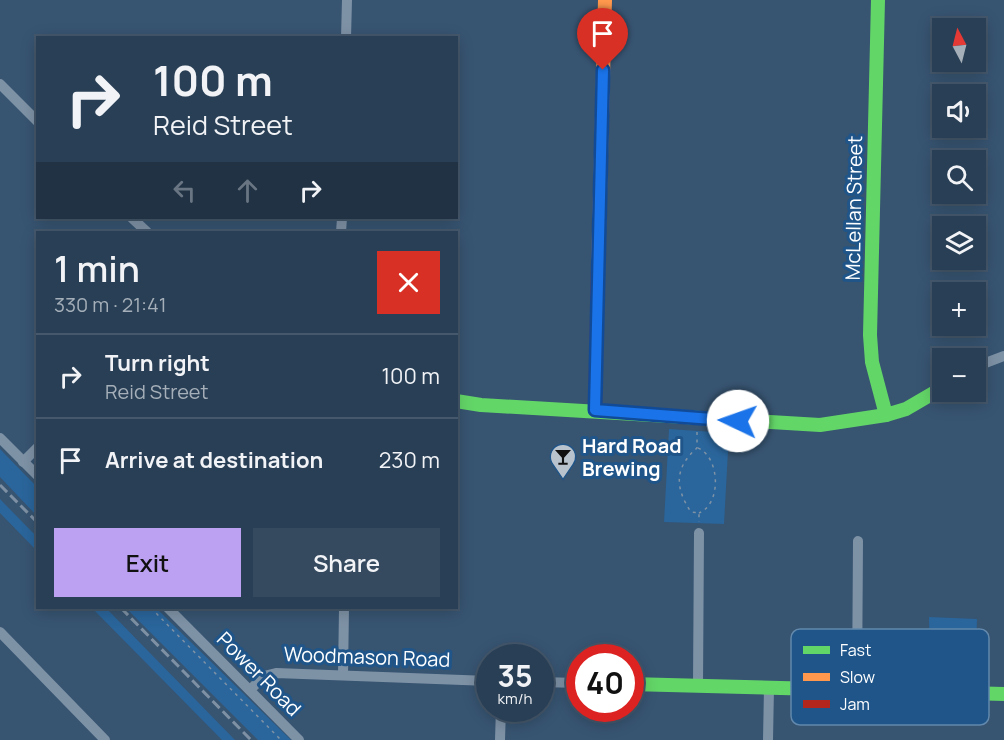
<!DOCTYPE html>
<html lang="en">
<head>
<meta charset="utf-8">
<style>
	:root { --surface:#293f55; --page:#354a5f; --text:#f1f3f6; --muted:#a5afb9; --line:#45586c; --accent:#bca0f2 }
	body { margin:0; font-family:Manrope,sans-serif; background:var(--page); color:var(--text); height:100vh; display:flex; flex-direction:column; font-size:22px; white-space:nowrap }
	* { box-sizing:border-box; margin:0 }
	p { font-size:20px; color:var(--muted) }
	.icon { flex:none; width:33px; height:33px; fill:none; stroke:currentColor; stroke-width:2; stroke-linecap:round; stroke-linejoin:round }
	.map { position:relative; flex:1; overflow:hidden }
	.sheet { position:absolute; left:36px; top:231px; width:422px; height:378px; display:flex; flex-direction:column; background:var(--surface); border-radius:0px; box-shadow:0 3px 15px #0003,0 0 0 2px var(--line) }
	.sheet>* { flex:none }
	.banner { position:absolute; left:36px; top:36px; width:422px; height:183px; border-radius:0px; box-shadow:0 3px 15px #0003,0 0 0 2px var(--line); background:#293f55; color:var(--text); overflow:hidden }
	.needle { width:39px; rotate:353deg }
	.controls { position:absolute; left:932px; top:18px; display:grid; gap:12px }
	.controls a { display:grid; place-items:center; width:54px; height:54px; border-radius:0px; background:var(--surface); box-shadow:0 3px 15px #0003,0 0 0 2px var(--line); font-size:30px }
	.speed { position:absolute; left:476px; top:644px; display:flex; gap:12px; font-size:30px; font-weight:700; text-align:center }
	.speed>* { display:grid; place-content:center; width:78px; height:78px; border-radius:50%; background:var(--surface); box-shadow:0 3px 15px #0003,0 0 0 2px var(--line); line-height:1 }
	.speed small { font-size:15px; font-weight:400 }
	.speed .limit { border:9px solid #d22; background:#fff; color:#111 }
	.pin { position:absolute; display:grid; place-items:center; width:51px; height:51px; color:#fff; margin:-62px -26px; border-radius:50% 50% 50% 0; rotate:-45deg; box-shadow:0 0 6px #0007 }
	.pin .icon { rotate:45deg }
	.me { position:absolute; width:66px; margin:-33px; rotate:273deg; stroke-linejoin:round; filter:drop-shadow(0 0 4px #0008) }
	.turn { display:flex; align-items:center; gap:21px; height:126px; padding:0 18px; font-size:27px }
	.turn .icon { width:78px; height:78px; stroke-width:2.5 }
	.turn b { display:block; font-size:42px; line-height:51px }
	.lanes { display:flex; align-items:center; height:57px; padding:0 18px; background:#0003; justify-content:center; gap:30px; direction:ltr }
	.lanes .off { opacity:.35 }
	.round { display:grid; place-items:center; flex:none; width:63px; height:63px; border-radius:0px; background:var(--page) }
	.overview { display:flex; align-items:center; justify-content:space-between; height:102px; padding:0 18px }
	h1 { font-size:36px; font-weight:600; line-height:45px }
	.cta { display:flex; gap:12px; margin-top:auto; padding:12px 18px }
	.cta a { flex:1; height:69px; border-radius:0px; background:var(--accent); color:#111; font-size:24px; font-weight:600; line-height:69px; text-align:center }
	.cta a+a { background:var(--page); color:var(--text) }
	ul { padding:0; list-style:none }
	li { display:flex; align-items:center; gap:18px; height:84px; padding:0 18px; border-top:2px solid var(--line) }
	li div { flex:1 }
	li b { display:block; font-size:22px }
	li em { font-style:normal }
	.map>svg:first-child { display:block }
</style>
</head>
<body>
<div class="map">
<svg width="1004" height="740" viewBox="0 0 1004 740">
	<rect width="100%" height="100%" fill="#375471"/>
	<!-- green -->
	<g fill="#2a659b">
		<polygon points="669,429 729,433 724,524 664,522"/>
		<polygon points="0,449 37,487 37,516 0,477"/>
		<polygon points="0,499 37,537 37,551 0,513"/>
		<polygon points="92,608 106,608 235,740 222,740"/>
		<polygon points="126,608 156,608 291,740 258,740"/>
		<polygon points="929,617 977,619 975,681 930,680"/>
	</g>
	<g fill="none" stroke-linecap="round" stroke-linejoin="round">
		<!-- path -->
		<g stroke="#7e92a6" stroke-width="1.5" stroke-dasharray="3 4.5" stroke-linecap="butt">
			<path d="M697,432V448C674,468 675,488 691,512L699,513V522"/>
			<path d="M698,448C720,457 722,504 699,513"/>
			<polyline points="151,608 281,740"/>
		</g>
		<!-- street -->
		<g stroke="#7e92a6" stroke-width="10">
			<polyline points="346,38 347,0"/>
			<polyline points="0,84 38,122"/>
			<polyline points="132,218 147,232"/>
			<polyline points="341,232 342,218"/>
			<polyline points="975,367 1004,356"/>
			<polyline points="0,438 38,476"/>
			<polyline points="23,462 38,447"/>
			<polyline points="168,608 299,740"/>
			<polyline points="0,632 105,740"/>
			<polyline points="343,675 344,608"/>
			<polyline points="540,682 579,683"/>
			<polyline points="698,685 699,533"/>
			<polyline points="250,690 264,676 276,673 489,681"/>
			<polyline points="857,690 858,541"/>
			<polyline points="500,740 501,708"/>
			<polyline points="768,740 769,687"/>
		</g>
		<!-- fast -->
		<g stroke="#63d668" stroke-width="14">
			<polyline points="878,0 870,335 872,362 886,415"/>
			<polyline points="456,401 481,405 820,425 886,415 906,409 942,388"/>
			<polyline points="630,684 1004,694"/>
		</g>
		<!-- slow -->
		<polyline stroke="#ff974d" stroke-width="14" points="598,270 605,0"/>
		<!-- jam -->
		<polyline stroke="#b3261e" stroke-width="14" points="595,410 598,270"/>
		<!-- rail -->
		<g stroke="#7e91a4" stroke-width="3" stroke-dasharray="10 4.5" stroke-linecap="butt">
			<polyline points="0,485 38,523"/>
			<polyline points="121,608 251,740"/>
		</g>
	</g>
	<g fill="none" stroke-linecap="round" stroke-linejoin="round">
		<defs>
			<polyline id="route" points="603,70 595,410 738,421"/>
		</defs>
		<!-- route casing -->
		<use href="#route" stroke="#114b97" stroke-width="15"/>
		<!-- route -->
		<use href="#route" stroke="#1a73e8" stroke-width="10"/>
	</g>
	<!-- icons -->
	<defs>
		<symbol id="bar-pin" viewBox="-11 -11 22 30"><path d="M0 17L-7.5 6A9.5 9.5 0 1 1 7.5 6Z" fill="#b9c3cd" stroke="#1f5589"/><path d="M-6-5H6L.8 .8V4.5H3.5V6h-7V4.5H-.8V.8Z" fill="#111"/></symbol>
	</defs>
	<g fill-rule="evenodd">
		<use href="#bar-pin" x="548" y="442" width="30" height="40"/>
	</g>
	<g text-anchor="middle" stroke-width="6" stroke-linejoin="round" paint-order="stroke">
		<!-- street labels -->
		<g font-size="20" fill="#fff" stroke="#1f5589">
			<text transform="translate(854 208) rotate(-89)" y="7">McLellan Street</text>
			<text transform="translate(367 657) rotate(2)" y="7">Woodmason Road</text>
			<text transform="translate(259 674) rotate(45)" y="7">Power Road</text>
		</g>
		<!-- poi labels -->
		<g font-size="20" font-weight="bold" fill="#fff" stroke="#1f5589" text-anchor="start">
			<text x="582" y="453">Hard Road<tspan x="582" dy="23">Brewing</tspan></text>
		</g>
	</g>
	<!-- legend -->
	<rect x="791" y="629" width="198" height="96" rx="9" fill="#1f5589" stroke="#6288ac" stroke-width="1.5"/>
	<rect x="803" y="646" width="27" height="8" fill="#63d668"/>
	<rect x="803" y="673" width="27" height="8" fill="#ff974d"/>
	<rect x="803" y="700" width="27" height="8" fill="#b3261e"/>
	<g font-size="16" fill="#fff">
		<text x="840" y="656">Fast</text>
		<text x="840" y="683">Slow</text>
		<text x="840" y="710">Jam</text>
	</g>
</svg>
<div class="controls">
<a><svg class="needle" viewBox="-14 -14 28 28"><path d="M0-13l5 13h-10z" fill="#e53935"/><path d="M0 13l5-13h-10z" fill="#a5afb9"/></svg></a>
<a><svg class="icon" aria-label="sound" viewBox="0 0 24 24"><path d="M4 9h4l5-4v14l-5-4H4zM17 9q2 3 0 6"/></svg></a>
<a><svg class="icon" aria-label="search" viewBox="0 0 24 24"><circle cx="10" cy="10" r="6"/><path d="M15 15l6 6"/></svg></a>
<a><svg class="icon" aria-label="layers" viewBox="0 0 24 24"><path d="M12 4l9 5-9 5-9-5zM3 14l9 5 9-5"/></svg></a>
<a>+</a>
<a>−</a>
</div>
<div class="speed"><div>35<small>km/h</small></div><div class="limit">40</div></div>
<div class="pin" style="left:603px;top:70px;background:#d93025"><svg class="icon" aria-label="arrive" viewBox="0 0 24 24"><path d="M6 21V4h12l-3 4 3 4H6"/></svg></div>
<svg class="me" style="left:738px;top:421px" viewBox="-20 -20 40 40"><circle r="19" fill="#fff"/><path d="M0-13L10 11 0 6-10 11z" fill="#1a73e8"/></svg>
<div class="banner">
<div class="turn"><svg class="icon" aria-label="right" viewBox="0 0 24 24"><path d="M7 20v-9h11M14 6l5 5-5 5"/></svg><div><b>100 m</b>Reid Street</div></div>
<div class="lanes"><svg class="icon off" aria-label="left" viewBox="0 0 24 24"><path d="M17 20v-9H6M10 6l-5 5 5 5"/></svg><svg class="icon off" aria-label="ahead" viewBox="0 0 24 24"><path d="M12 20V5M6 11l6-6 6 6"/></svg><svg class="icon" aria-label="right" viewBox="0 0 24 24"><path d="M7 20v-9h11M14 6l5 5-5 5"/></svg></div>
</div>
<section class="sheet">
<div class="overview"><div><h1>1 min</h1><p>330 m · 21:41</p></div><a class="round" style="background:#d93025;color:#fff"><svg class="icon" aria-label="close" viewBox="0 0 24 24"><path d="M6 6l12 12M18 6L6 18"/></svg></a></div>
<ul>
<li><svg class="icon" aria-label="right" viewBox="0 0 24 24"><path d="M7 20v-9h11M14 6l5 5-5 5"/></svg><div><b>Turn right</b><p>Reid Street</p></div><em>100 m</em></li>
<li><svg class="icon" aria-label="arrive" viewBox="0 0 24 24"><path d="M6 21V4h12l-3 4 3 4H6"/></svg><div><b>Arrive at destination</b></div><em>230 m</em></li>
</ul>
<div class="cta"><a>Exit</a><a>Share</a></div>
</section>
</div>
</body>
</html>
